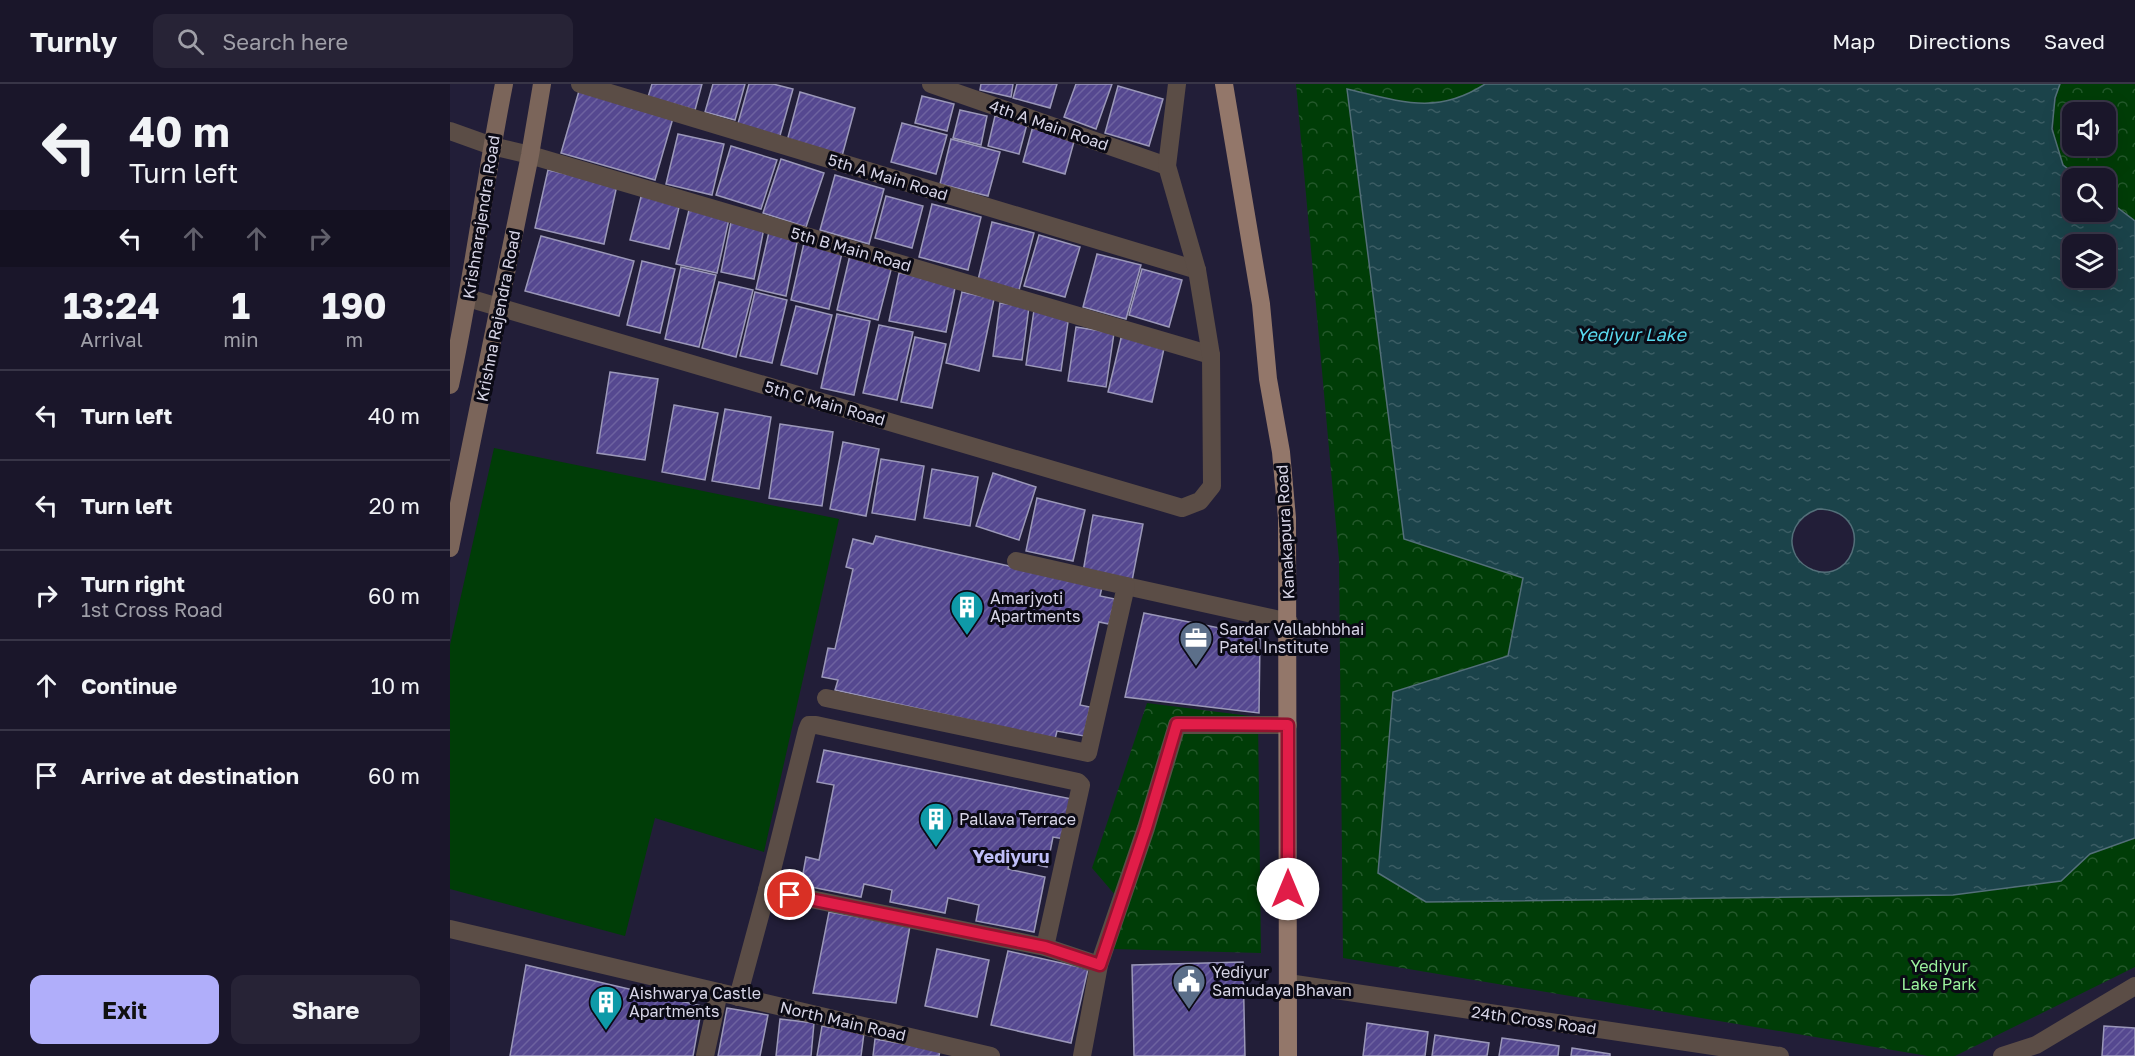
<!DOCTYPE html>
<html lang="en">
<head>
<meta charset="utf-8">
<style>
	:root { --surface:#1a162a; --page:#272336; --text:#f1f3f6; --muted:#9f9fa8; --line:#383547; --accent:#b0aefa }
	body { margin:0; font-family:"Golos Text",sans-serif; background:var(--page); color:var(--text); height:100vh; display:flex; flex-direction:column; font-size:22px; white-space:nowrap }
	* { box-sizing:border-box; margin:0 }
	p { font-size:20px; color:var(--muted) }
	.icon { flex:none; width:33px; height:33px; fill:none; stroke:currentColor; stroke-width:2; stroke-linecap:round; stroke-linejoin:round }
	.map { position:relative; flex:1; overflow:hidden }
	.drawer { display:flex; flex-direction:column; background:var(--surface); width:450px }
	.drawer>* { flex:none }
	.top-card { background:#1a162a; color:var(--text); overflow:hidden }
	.fabs { position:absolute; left:1612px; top:18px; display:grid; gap:12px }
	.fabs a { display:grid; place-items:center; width:54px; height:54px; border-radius:12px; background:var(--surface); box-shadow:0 6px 24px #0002,0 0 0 2px var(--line); font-size:30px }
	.pin { position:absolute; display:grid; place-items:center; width:51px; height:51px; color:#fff; margin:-26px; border:3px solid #fff; border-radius:50%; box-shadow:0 2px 6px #0007 }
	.me { position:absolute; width:66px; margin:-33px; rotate:0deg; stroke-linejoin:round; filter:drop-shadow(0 0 4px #0008) }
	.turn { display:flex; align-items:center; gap:21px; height:126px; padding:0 30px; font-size:27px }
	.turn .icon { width:78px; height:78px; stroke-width:2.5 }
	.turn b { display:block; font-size:42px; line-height:51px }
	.lanes { display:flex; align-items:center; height:57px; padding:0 30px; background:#0003; justify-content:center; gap:30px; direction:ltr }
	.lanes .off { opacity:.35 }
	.eta { display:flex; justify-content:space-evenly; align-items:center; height:102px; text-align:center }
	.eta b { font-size:36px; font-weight:700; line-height:42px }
	.cta { display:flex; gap:12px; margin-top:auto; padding:12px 30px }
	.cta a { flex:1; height:69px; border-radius:12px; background:var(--accent); color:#111; font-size:24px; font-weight:700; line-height:69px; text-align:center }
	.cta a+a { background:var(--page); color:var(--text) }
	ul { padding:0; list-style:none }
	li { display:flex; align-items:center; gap:18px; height:90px; padding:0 30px; border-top:2px solid var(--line) }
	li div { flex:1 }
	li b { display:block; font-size:22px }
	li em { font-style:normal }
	header { display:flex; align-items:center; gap:36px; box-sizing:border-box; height:84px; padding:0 30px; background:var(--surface); border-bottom:2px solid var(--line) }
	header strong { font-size:28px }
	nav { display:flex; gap:33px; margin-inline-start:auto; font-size:21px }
	.search { width:420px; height:54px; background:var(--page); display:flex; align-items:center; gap:15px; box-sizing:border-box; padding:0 21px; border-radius:12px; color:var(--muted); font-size:22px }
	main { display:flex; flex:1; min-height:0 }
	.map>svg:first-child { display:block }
</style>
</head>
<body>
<header>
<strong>Turnly</strong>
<div class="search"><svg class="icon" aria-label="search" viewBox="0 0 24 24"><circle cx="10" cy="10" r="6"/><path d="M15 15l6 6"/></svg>Search here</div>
<nav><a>Map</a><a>Directions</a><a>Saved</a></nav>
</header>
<main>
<section class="drawer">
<div class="top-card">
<div class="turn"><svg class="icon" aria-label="left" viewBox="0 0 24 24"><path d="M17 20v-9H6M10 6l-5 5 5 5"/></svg><div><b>40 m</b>Turn left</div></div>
<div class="lanes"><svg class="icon" aria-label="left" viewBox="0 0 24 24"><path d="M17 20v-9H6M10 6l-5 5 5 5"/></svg><svg class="icon off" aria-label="ahead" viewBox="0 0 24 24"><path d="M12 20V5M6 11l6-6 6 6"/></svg><svg class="icon off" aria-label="ahead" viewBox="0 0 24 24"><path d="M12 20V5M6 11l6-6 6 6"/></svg><svg class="icon off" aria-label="right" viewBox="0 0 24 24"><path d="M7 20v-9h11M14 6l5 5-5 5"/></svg></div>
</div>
<div class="eta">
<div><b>13:24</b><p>Arrival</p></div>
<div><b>1</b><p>min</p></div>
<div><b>190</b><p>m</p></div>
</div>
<ul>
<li><svg class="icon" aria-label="left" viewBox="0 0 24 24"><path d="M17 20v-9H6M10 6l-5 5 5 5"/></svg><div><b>Turn left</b></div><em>40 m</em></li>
<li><svg class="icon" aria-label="left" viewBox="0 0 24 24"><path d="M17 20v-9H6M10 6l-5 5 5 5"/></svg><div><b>Turn left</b></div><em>20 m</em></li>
<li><svg class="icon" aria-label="right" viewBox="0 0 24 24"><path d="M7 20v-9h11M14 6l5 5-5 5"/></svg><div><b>Turn right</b><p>1st Cross Road</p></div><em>60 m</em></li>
<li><svg class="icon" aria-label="ahead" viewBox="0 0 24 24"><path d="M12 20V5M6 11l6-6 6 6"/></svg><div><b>Continue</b></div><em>10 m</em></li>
<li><svg class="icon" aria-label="arrive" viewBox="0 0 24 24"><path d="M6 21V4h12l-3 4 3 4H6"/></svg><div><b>Arrive at destination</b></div><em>60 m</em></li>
</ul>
<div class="cta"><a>Exit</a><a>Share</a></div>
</section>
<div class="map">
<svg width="1685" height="972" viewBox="0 0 1685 972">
	<defs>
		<pattern id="park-crowns" width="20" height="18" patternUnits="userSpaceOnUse" patternTransform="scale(1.5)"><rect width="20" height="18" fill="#003d07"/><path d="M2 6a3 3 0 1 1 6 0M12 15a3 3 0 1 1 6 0" fill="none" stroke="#24582b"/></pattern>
		<pattern id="water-ripples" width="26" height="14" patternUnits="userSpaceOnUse" patternTransform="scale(1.5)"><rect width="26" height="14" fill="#1b434a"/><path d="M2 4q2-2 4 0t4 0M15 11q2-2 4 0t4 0" fill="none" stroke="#3b5d64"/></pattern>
		<pattern id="building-hatch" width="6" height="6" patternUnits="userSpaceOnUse" patternTransform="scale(1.5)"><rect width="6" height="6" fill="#554890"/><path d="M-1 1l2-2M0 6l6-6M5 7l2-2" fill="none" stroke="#6d62a0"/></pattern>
	</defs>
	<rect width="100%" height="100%" fill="#221e38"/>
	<!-- green -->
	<polygon fill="#003d07" points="44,364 389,435 314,768 205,734 175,852 0,805 0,561"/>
	<!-- park -->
	<g fill="url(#park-crowns)" fill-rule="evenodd">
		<path d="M846,0H1035C986,32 949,17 898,5L1073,493L1058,572L943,608L976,818L1503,811L1611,797L1640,770L1685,754V883L1505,972H1478L893,874L889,475Z"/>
		<path d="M1610,0H1685V137L1656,115V94C1648,94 1635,97 1628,93C1598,78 1600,27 1610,0ZM1623,28H1656V62H1623Z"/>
		<polygon points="697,619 808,633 811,869 662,865 672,819 642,784"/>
	</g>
	<!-- water -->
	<path fill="url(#water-ripples)" stroke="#536f79" stroke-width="1.5" fill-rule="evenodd" d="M1035,0H1610L1605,14L1602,45L1613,81L1630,94H1623V128H1656V115L1685,137V754L1640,770L1611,797L1503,811L976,818L928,789L943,608L1058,572L1073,494L954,455L897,5C949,17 986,32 1035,0ZM1623,160H1656V194H1623ZM1368,425C1427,426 1406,502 1363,486C1356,483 1350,479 1346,472C1335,451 1348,432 1368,425Z"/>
	<!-- building -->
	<g fill="url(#building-hatch)" stroke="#9b98b9" stroke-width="1.5">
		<polygon points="202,0 252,0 245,26 198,13"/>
		<polygon points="263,0 295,0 285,36 255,28"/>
		<polygon points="299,0 323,0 343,5 329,55 287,43"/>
		<polygon points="531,0 563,0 561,13 530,6"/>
		<polygon points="567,0 607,0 600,24 563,14"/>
		<polygon points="626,0 662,0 646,45 614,33"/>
		<polygon points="668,2 713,15 699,62 655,49"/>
		<polygon points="129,7 223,34 205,96 111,69"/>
		<polygon points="350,8 405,24 392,72 337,57"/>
		<polygon points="472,12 504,20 497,47 465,39"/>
		<polygon points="510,26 537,32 531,61 503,54"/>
		<polygon points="545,32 577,40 569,70 538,62"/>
		<polygon points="452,39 497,51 486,90 441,78"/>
		<polygon points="583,42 625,54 615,90 573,78"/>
		<polygon points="228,50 274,60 262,111 216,100"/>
		<polygon points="501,55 550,68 538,112 490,100"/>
		<polygon points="281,62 327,76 311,125 266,111"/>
		<polygon points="331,75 374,89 356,143 313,129"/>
		<polygon points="98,86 167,101 154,160 85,144"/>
		<polygon points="385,91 434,105 419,160 370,146"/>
		<polygon points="192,109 230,119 219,165 180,156"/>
		<polygon points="436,112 473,122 462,164 425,154"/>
		<polygon points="482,120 531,133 518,186 469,173"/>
		<polygon points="239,126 279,135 267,189 226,180"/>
		<polygon points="281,138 314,144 304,195 271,188"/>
		<polygon points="542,138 584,149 569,206 528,196"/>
		<polygon points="319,148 348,154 336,212 306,205"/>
		<polygon points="589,151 630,163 615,213 574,202"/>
		<polygon points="91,152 184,177 169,232 75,207"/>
		<polygon points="354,159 392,169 379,225 341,216"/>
		<polygon points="647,170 691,181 676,235 633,223"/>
		<polygon points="400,171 442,182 428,236 387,226"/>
		<polygon points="192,177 225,185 210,249 177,241"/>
		<polygon points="231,183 266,191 249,263 215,255"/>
		<polygon points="692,185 732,196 719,243 679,231"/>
		<polygon points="449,189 506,199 496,248 439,237"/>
		<polygon points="269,198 303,206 286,273 252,264"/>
		<polygon points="305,208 337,216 322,279 290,272"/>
		<polygon points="512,208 544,215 529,287 496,279"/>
		<polygon points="550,219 579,223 572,276 543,272"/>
		<polygon points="346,222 382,231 367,290 331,281"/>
		<polygon points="584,226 619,231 611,287 576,281"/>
		<polygon points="387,230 420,237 404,311 371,304"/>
		<polygon points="429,241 463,248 447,316 413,309"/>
		<polygon points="626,243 664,249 656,303 618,297"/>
		<polygon points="672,250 715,260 702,318 658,308"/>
		<polygon points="465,253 496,260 482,324 451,318"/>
		<polygon points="160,288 208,295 195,376 147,369"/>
		<polygon points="224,321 268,329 255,396 212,388"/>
		<polygon points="275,325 321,333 309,405 262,397"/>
		<polygon points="330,340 383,348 372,422 319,414"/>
		<polygon points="393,358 429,365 416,432 380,425"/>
		<polygon points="431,375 474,382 465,436 422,429"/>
		<polygon points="482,385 528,393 520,442 474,434"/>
		<polygon points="543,389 586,403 569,456 526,442"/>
		<polygon points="587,414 635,426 623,477 576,467"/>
		<polygon points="643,431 693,440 682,497 633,488"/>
		<polygon points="426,452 652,503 650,512 665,515 659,540 649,538 630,621 640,623 634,652 607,647 605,655 385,606 388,596 372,593 378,564 385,565 403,485 396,483 403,455 423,460"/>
		<polygon points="694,529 810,552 809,629 675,613"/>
		<polygon points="374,666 622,715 614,755 603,753 597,783 560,775 558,785 595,793 584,848 526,837 529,821 498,814 495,829 440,818 442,806 414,800 411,813 351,801 356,773 369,776 384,701 367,698"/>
		<polygon points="379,828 460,842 446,919 363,909"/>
		<polygon points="487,865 539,876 527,933 475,922"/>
		<polygon points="558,867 638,885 621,959 541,941"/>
		<polygon points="793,878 795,972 684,972 682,881"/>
		<polygon points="76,881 252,922 243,972 60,972"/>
		<polygon points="277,924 318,931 310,972 268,972"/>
		<polygon points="330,935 364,939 361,972 326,972"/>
		<polygon points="917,939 978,948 975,972 913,972"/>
		<polygon points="372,942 414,949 411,972 367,972"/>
		<polygon points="1654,942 1685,944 1685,972 1652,972"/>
		<polygon points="985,951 1039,959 1037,972 982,972"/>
		<polygon points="1052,954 1109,962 1108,972 1049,972"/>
		<polygon points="425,955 490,966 489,972 423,972"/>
		<polygon points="1122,964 1160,970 1160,972 1121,972"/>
	</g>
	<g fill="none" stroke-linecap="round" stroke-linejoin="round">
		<!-- lane -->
		<g stroke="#5b4d46" stroke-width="18">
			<polyline points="676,502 839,538"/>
			<polyline points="376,614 638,669 676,502 566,477"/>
			<polyline points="317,806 357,646 359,641 366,641 628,698 631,701 595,863"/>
			<polyline points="288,913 317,806 595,863 649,881"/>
		</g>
		<!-- street -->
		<g stroke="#5b4d46" stroke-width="18">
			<polyline points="130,0 747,186"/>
			<polyline points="481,0 717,82"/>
			<polyline points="0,47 42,62 80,71 761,271"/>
			<polyline points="18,214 732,424 750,417 762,402 761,271 747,186 717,82 727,0"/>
			<polyline points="0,845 541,972"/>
			<polyline points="838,899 1330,972"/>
			<polyline points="255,972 269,908"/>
			<polyline points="632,972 649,881 696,744 727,641 838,641"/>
			<polyline points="1552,972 1586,961 1685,902"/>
		</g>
		<!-- secondary -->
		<g stroke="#7b655a" stroke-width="18">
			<path d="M0,301C22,202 34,100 54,0"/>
			<polyline points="0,464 80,71 92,0"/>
		</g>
		<!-- primary -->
		<polyline stroke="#93776a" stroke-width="18" points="774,0 811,220 818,295 831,368 837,434 838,972"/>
	</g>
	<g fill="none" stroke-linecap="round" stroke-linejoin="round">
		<defs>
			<polyline id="route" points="340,811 595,863 650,881 696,744 727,640 838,641 838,805"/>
		</defs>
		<!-- route casing -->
		<use href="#route" stroke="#92132f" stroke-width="15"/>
		<!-- route -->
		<use href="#route" stroke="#e11d48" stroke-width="10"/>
	</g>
	<!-- icons -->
	<defs>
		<symbol id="building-pin" viewBox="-11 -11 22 30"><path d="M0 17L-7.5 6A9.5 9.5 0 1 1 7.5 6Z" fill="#0f9aa8" stroke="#0b0a15"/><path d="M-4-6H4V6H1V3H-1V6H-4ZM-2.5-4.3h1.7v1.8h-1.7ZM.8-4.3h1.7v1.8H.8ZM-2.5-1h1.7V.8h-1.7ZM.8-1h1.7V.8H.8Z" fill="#fff"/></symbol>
		<symbol id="office-pin" viewBox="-11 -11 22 30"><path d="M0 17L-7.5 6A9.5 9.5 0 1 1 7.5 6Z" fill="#5c6f8a" stroke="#0b0a15"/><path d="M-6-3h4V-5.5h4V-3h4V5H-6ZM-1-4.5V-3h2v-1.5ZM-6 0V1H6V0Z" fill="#fff"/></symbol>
		<symbol id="civic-pin" viewBox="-11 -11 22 30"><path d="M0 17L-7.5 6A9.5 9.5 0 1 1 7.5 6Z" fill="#5c6f8a" stroke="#0b0a15"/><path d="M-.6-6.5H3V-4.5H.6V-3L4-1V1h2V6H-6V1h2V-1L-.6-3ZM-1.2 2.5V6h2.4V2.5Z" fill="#fff"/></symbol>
	</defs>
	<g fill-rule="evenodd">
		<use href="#building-pin" x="498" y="504" width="38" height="52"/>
		<use href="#office-pin" x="727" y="535" width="38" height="52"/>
		<use href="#building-pin" x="467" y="716" width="38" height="52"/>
		<use href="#civic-pin" x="720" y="878" width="38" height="52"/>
		<use href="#building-pin" x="137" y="899" width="38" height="52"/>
	</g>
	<g text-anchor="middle" stroke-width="6" stroke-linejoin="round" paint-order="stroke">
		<!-- street labels -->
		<g font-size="16" fill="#d7d5e7" stroke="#0b0a15">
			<text transform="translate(599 41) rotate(19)" y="6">4th A Main Road</text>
			<text transform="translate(438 93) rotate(17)" y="6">5th A Main Road</text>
			<text transform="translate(31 133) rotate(-81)" y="6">Krishnarajendra Road</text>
			<text transform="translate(401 165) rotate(16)" y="6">5th B Main Road</text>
			<text transform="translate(48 232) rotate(-79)" y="6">Krishna Rajendra Road</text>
			<text transform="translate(375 319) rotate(16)" y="6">5th C Main Road</text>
			<text transform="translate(835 448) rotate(-93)" y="6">Kanakapura Road</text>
			<text transform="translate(1084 936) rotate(8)" y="6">24th Cross Road</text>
			<text transform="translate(393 937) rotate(13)" y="6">North Main Road</text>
		</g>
		<!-- poi labels -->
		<g font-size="16" fill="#d7d5e7" stroke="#0b0a15" text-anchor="start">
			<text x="540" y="520">Amarjyoti<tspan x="540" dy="18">Apartments</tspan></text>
			<text x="769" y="551">Sardar Vallabhbhai<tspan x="769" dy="18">Patel Institute</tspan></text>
			<text x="509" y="741">Pallava Terrace</text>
			<text x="762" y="894">Yediyur<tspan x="762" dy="18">Samudaya Bhavan</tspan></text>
			<text x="179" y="915">Aishwarya Castle<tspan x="179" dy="18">Apartments</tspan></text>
		</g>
		<!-- park labels -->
		<g font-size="16" fill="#9bf49d" stroke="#0b0a15">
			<text x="1489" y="888">Yediyur<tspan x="1489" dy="18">Lake Park</tspan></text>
		</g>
		<!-- water labels -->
		<g font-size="18" font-style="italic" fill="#59daef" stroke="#0b0a15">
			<text x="1181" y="257">Yediyur Lake</text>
		</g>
		<!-- neighbourhood labels -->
		<g font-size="18" font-weight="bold" fill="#bfbff8" stroke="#0b0a15">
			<text x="561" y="779">Yediyuru</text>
		</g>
	</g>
</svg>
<div class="fabs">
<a><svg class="icon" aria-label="sound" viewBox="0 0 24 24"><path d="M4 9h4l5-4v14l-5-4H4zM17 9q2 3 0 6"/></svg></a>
<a><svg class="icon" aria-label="search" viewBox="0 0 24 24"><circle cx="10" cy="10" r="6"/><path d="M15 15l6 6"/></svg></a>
<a><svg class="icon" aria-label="layers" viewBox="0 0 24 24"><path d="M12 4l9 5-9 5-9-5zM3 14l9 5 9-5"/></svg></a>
</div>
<div class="pin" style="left:340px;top:811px;background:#d93025"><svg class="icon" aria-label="arrive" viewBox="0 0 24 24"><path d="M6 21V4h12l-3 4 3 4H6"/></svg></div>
<svg class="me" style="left:838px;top:805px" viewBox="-20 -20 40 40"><circle r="19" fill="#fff"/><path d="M0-13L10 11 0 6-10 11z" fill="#e11d48"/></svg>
</div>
</main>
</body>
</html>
